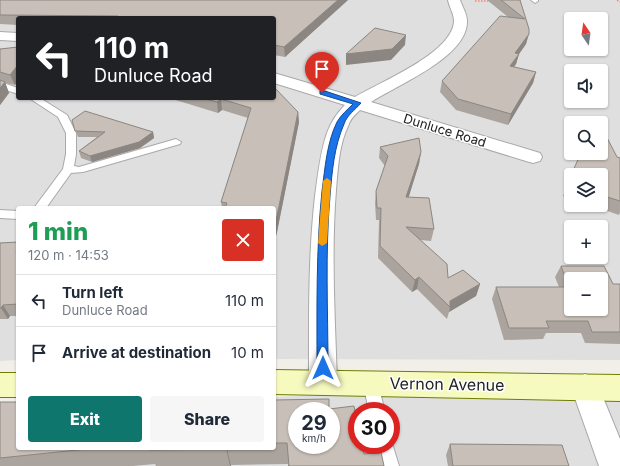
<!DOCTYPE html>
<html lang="en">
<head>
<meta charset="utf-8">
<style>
	:root { --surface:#fff; --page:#f6f6f7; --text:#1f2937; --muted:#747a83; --line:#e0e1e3; --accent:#0f766e }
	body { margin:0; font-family:Inter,sans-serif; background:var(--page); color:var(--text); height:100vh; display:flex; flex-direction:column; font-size:15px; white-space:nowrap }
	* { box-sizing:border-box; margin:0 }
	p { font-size:13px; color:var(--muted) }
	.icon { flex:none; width:22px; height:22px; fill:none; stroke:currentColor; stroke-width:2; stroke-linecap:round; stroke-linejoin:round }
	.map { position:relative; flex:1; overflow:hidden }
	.drawer { position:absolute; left:16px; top:206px; width:260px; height:244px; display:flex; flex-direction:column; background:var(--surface); border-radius:4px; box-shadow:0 1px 3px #0004 }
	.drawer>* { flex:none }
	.top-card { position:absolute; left:16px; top:16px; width:260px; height:84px; border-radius:4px; box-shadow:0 1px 3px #0004; background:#202124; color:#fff; overflow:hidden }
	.needle { width:26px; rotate:347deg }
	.fabs { position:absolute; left:564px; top:12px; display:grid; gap:8px }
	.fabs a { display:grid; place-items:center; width:44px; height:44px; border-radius:4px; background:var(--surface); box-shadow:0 1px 3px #0004; font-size:20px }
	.speed { position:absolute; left:288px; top:402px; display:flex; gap:8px; font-size:20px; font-weight:700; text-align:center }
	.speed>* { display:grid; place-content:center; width:52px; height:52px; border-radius:50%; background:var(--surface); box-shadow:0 1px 3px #0004; line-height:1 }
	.speed small { font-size:10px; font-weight:400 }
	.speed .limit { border:6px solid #d22; background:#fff; color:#111 }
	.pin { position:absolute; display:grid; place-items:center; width:34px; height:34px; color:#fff; margin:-41px -17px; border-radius:50% 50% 50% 0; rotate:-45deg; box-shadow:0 0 4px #0007 }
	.pin .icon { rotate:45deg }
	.me { position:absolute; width:44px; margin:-22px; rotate:0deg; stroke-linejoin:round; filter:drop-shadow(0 0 3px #0008) }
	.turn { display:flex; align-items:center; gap:14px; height:84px; padding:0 12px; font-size:18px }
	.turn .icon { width:52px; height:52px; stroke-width:2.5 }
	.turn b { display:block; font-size:28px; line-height:34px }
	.round { display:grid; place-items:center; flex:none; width:42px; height:42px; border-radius:4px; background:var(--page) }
	.overview { display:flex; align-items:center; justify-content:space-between; height:68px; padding:0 12px }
	h1 { font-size:24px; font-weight:800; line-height:30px; color:#1e9e55 }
	.primary-button { display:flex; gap:8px; margin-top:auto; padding:8px 12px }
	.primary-button a { flex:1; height:46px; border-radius:4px; background:var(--accent); color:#fff; font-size:16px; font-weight:800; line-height:46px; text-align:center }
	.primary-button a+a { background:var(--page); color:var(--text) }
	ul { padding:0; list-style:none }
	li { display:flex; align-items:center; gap:12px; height:52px; padding:0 12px; border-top:1px solid var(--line) }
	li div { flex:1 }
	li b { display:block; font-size:15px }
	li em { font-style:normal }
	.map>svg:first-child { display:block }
</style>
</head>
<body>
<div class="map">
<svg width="620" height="466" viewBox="0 0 620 466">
	<rect width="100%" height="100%" fill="#f2efe9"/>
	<!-- residential -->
	<g fill="#e0dfdf" fill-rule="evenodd">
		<path d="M0,0H620V360L274,359V208H18V360L0,361ZM18,18H274V98H18ZM571,19H601V49H571ZM571,71H601V101H571ZM571,123H601V153H571ZM571,175H601V205H571ZM571,227H601V257H571ZM571,279H601V309H571Z"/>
		<path d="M329,395L620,401V466H0V404L18,448H274V397ZM297,411H331V445H297ZM357,411H391V445H357Z"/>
	</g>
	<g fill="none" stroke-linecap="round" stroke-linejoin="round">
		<defs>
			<g id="lane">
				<polygon points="531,0 538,0 538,1 535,3"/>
				<polygon points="0,82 18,88 18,94 0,88"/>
				<polygon points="29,98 40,98 67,115 76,133 76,154 74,166 79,167 176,139 181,142 180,144 83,172 71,173 46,208 34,208 63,169 66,154 66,133 58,117"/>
				<polygon points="0,210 18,211 18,219 0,218"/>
				<polygon points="371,376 376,378 385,411 369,411 363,383 366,378"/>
				<polygon points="391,440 399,466 381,466 377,445 391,445"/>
			</g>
			<g id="street">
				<path d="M448,0H460C462,6 467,14 467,21C468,57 397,85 371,102L540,153L542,157L540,161L533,163L526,161L360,110C356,114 351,118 349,124C339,144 338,167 336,190C331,254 335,318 337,382L333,391L323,394L313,391L309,382C309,320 308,258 315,196C318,175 320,153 327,133C331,122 337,113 345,105L274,83V73L355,97C380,82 453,53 454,21C454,14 449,6 448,0Z"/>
				<polygon points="0,32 18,33 18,41 0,40"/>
				<polygon points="585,374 595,378 620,439 620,466 599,466 571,387 575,378"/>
			</g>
			<g id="secondary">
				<polygon points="274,370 620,375 620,401 274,394"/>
				<rect x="0" y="373" width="18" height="24"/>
			</g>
		</defs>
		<!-- lane casing -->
		<use href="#lane" stroke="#a9a9a9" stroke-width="2"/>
		<!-- street casing -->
		<use href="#street" stroke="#a9a9a9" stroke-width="2"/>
		<!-- secondary casing -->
		<use href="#secondary" stroke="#707d05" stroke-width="2"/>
		<!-- path -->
		<g stroke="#fa8072" stroke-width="1.5" stroke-dasharray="1.5 1.5" stroke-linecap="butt">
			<polyline points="617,0 620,2"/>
			<polyline points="475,1 492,1"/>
		</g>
		<!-- lane -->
		<use href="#lane" fill="#fff" fill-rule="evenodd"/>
		<!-- street -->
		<use href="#street" fill="#fff" fill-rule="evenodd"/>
		<!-- secondary -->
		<use href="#secondary" fill="#f7fabf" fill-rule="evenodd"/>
	</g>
	<!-- wall -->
	<g fill="#aba49e">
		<polygon points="0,0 348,0 285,57 274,55 274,18 18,18 18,25 0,24"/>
		<polygon points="487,0 520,0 529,29 526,44 519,54 516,64 514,67 536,72 533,83 508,125 456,110 440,92 442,81 508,17"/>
		<polygon points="18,47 18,81 15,85 5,83 9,93 0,105 0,49"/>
		<polygon points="169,98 274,98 298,112 299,122 277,232 274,243 274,208 222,208 221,202 248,118 222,110 218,113"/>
		<polygon points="72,120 153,132 154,138 140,148 92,162 81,158 79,151 97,137 78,137"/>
		<polygon points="380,147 421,152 419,164 408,197 434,229 431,241 420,240 448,278 480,284 476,296 449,312 447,319 417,289 412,292 378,258 379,220 376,220 375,203 376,191 385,166 379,158"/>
		<polygon points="617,157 620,158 620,212 619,215 590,205 601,205 601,175"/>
		<polygon points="571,176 571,198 563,196"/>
		<polygon points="18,242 18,316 10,316 8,319 0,319 0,243"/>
		<polygon points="561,266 613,284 620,284 620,344 585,343 581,333 546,333 543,339 504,340 492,299 496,287 559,287 555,277"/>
		<polygon points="274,400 329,409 364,454 384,466 288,466 288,464 231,465 231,466 156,466 155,464 133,466 0,466 0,402 18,448 274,448"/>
		<polygon points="450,444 569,466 448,466 446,455"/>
	</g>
	<!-- shaded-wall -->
	<g fill="#8b8681">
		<polygon points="338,0 348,0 285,57 284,47"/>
		<polygon points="529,34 526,44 519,54 516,64 507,77 510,66 515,53"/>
		<polygon points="406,35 405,45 391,60 346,65 346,54"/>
		<polygon points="18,65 18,81 15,85 10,75"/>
		<polygon points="536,72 533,83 508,125 511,114"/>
		<polygon points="5,82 9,93 0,105 0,88"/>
		<polygon points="221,99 222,110 218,113 217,102"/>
		<polygon points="298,112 299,122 277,232 274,243 274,229"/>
		<polygon points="153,132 154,138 140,148 92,162 90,156"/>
		<polygon points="421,152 419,164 405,209 406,197"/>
		<polygon points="419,277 417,289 412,292 415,280"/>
		<polygon points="480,284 476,296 449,312 450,307 450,301"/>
		<polygon points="3,305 10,316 8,319 1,308"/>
		<polygon points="226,448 227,448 231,466 230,466"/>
	</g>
	<!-- building -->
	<g fill="#c7bfb8" stroke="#8b8681" fill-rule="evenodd">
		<polygon points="0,0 338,0 284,47 274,45 274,18 118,18 118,16 0,15"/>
		<polygon points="501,0 520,0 529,29 529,34 515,53 519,54 510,66 536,72 511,114 458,99 442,81 500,16 525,19"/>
		<polygon points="375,28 406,35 392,49 346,54"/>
		<polygon points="18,47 18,65 10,75 0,72 0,49"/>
		<polygon points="0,80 5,82 0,88"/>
		<polygon points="274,87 298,112 276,221 274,229 274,208 225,208 227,203 221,202 251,108 221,99 217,102 202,98 274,98"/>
		<polygon points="85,111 153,132 139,142 90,156 79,151 105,132 75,131 72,120"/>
		<polygon points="601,131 604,132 617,157 620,158 620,201 601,195 601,175 571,175 581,153 601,153"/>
		<polygon points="419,138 421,152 406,197 429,198 434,229 406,227 447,264 448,278 463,270 480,284 450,301 450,307 419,277 415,280 380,246 381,208 377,208 376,191 388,156 380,147"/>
		<polygon points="571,176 571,185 567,184"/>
		<polygon points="18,242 18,248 16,252 18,252 18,304 3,305 1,308 0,308 0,243"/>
		<path d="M561,266H604L613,284H620V332H592L588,321H546L549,328H509L496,287H569ZM571,279H601V309H571Z"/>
		<path d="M329,399V409L354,406L357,421V445H362L364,454L381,452L384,466H289L287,443H274V400ZM297,411H331V445H297Z"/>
		<polygon points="0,402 18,402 18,448 97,448 0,458"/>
		<polygon points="450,444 562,445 569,466 453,466"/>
		<polygon points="150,448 226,448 226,449 149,450"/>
	</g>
	<!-- route -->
	<path fill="#1a73e8" stroke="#114b97" d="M320,91H325L361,103C355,110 347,115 344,124C334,147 332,172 330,196C325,253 328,310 328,368L327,371L323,372L319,371L317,368C317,308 316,249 322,191C325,168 327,142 337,122C341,115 347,110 353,104L320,94Z"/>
	<!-- slow -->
	<polygon fill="#f59e0b" points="327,178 331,181 327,243 322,246 318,243 323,181"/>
	<g text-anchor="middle" stroke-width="3" stroke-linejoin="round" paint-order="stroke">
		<!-- street labels -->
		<g font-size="13" fill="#222" stroke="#fff">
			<text transform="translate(445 130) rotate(17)" y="5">Dunluce Road</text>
		</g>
		<!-- near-street labels -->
		<g font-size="16" fill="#222" stroke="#fff">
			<text transform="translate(447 384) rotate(1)" y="6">Vernon Avenue</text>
		</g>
	</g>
</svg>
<div class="fabs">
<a><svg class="needle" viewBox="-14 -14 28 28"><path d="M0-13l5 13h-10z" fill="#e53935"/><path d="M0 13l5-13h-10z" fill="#747a83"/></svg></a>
<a><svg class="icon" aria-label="sound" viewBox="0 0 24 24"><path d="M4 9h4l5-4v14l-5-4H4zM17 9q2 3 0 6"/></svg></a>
<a><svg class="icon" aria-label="search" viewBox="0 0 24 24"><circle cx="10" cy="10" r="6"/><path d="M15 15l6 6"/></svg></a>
<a><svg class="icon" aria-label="layers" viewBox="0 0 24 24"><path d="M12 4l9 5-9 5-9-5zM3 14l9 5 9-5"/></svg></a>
<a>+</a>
<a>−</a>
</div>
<div class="speed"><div>29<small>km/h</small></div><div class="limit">30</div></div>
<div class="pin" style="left:322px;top:93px;background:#d93025"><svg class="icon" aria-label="arrive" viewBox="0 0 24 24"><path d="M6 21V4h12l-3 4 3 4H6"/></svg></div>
<svg class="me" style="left:323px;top:368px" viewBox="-20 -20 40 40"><path d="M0-17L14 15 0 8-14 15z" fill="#1a73e8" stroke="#fff" stroke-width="4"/></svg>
<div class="top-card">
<div class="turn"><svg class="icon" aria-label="left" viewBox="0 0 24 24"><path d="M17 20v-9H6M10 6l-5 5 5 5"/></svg><div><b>110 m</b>Dunluce Road</div></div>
</div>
<section class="drawer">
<div class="overview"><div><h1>1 min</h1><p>120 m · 14:53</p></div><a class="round" style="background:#d93025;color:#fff"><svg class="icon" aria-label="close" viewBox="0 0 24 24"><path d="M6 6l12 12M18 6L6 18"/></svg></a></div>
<ul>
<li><svg class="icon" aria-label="left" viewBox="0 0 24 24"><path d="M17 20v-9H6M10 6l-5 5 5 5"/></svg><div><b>Turn left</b><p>Dunluce Road</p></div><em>110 m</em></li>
<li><svg class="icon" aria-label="arrive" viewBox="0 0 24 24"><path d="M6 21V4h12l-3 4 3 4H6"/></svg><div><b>Arrive at destination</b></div><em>10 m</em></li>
</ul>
<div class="primary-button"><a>Exit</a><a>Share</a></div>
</section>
</div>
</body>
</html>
